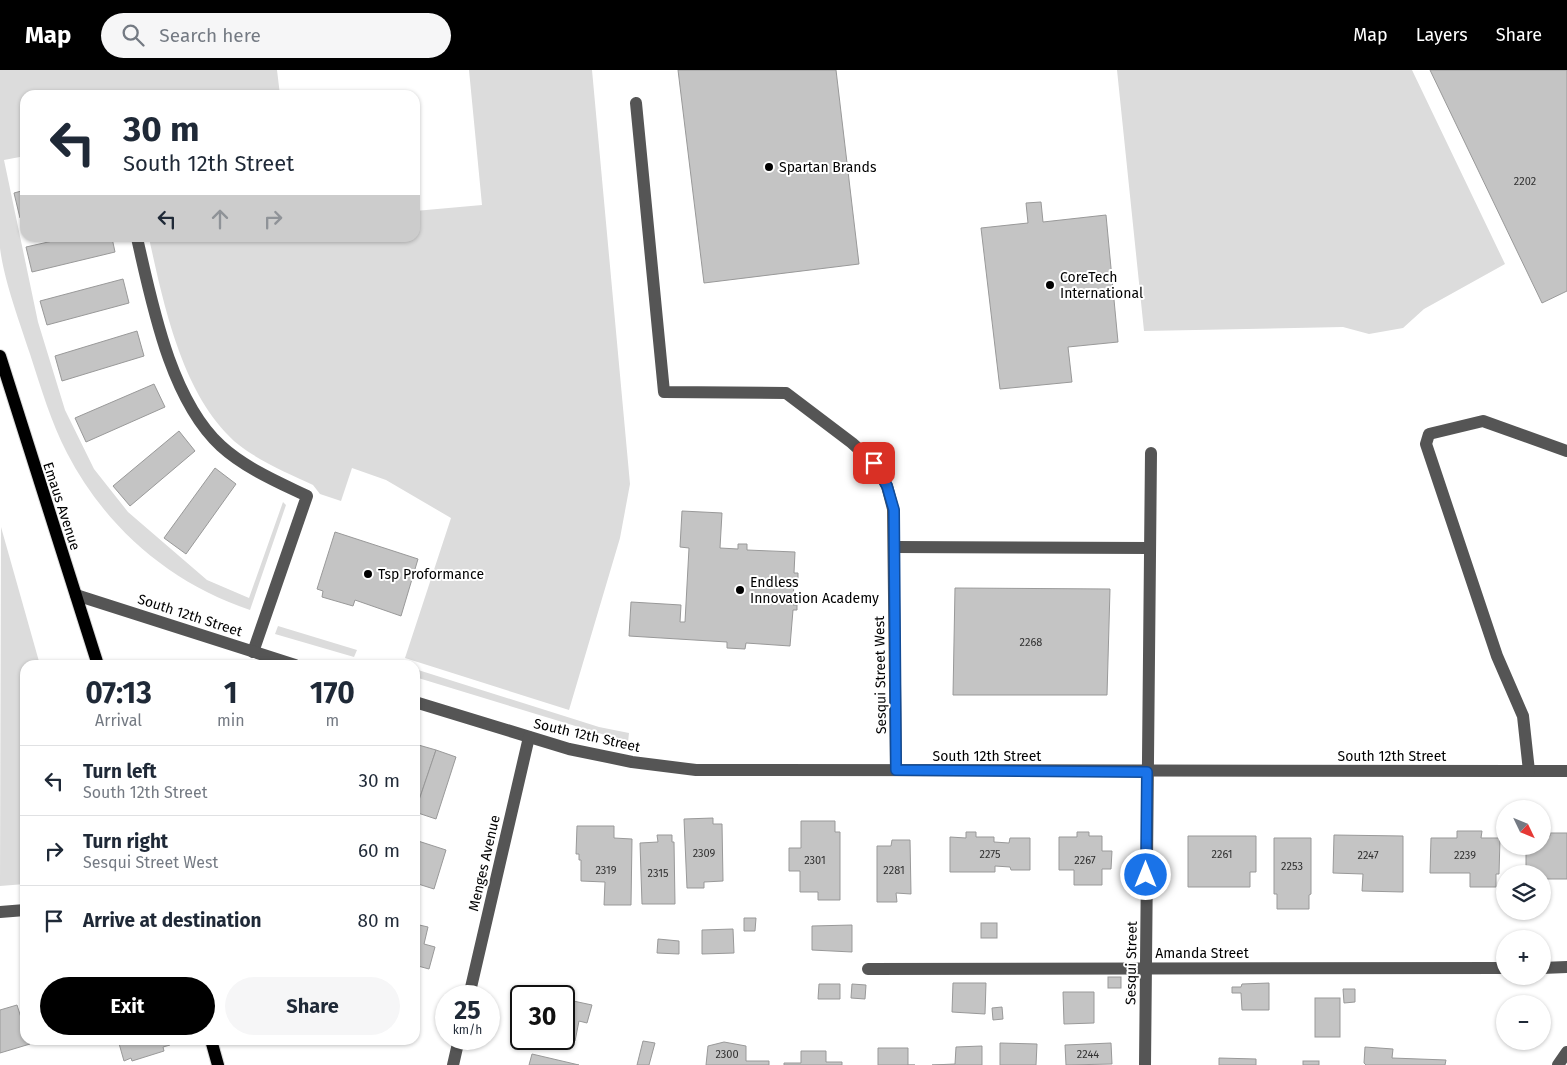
<!DOCTYPE html>
<html lang="en">
<head>
<meta charset="utf-8">
<style>
	:root { --surface:#fff; --page:#f6f6f7; --text:#1f2937; --muted:#747a83; --line:#e0e1e3; --accent:#000 }
	body { margin:0; font-family:"Fira Sans",sans-serif; background:var(--page); color:var(--text); height:100vh; display:flex; flex-direction:column; font-size:19px; white-space:nowrap }
	* { box-sizing:border-box; margin:0 }
	p { font-size:16px; color:var(--muted) }
	.icon { flex:none; width:28px; height:28px; fill:none; stroke:currentColor; stroke-width:2; stroke-linecap:round; stroke-linejoin:round }
	.map { position:relative; flex:1; overflow:hidden }
	.side { position:absolute; left:20px; top:590px; width:400px; height:385px; display:flex; flex-direction:column; background:var(--surface); border-radius:15px; box-shadow:0 1px 4px #0004 }
	.side>* { flex:none }
	.guide { position:absolute; left:20px; top:20px; width:400px; height:152px; border-radius:15px; box-shadow:0 1px 4px #0004; background:#fff; color:var(--text); overflow:hidden }
	.needle { width:32px; rotate:133deg }
	.fabs { position:absolute; left:1496px; top:730px; display:grid; gap:10px }
	.fabs a { display:grid; place-items:center; width:55px; height:55px; border-radius:50%; background:var(--surface); box-shadow:0 1px 4px #0004; font-size:25px }
	.speed { position:absolute; left:435px; top:915px; display:flex; gap:10px; font-size:25px; font-weight:700; text-align:center }
	.speed>* { display:grid; place-content:center; width:65px; height:65px; border-radius:50%; background:var(--surface); box-shadow:0 1px 4px #0004; line-height:1 }
	.speed small { font-size:12px; font-weight:400 }
	.speed .limit { border:2px solid #111; border-radius:8px; background:#fff; color:#111 }
	.pin { position:absolute; display:grid; place-items:center; width:42px; height:42px; color:#fff; margin:-21px; border-radius:10px; box-shadow:0 2px 8px #0006 }
	.me { position:absolute; width:55px; margin:-28px; rotate:0deg; stroke-linejoin:round; filter:drop-shadow(0 0 4px #0008) }
	.turn { display:flex; align-items:center; gap:18px; height:105px; padding:0 20px; font-size:22px }
	.turn .icon { width:65px; height:65px; stroke-width:2.5 }
	.turn b { display:block; font-size:35px; line-height:42px }
	.lanes { display:flex; align-items:center; height:48px; padding:0 20px; background:#0003; justify-content:center; gap:25px; direction:ltr }
	.lanes .off { opacity:.35 }
	.eta { display:flex; justify-content:space-evenly; align-items:center; height:85px; text-align:center }
	.eta b { font-size:30px; font-weight:700; line-height:35px }
	.action { display:flex; gap:10px; margin-top:auto; padding:10px 20px }
	.action a { flex:1; height:58px; border-radius:30px; background:var(--accent); color:#fff; font-size:20px; font-weight:700; line-height:58px; text-align:center }
	.action a+a { background:var(--page); color:var(--text) }
	ul { padding:0; list-style:none }
	li { display:flex; align-items:center; gap:15px; height:70px; padding:0 20px; border-top:1px solid var(--line) }
	li div { flex:1 }
	li b { display:block; font-size:19px }
	li em { font-style:normal }
	header { display:flex; align-items:center; gap:30px; box-sizing:border-box; height:70px; padding:0 25px; background:var(--accent); color:#fff }
	header strong { font-size:24px }
	nav { display:flex; gap:28px; margin-inline-start:auto; font-size:18px }
	.search { width:350px; height:45px; background:var(--page); display:flex; align-items:center; gap:12px; box-sizing:border-box; padding:0 18px; border-radius:28px; color:var(--muted); font-size:19px }
	.map>svg:first-child { display:block }
</style>
</head>
<body>
<header>
<strong>Map</strong>
<div class="search"><svg class="icon" aria-label="search" viewBox="0 0 24 24"><circle cx="10" cy="10" r="6"/><path d="M15 15l6 6"/></svg>Search here</div>
<nav><a>Map</a><a>Layers</a><a>Share</a></nav>
</header>
<div class="map">
<svg width="1567" height="995" viewBox="0 0 1567 995">
	<rect width="100%" height="100%" fill="#fff"/>
	<!-- green -->
	<g fill="#dcdcdc">
		<path d="M0,0H277L280,25H25V86L4,90L38,252L65,340L94,399L128,442L207,510L249,528L283,432L286,435L250,540C170,513 106,458 67,383C51,352 41,318 30,284C20,253 4,211 0,178C0,160 0,140 0,121C0,81 0,40 0,0Z"/>
		<path d="M469,0H592L630,414L620,468L569,640L405,588L451,448L386,410L352,398L341,431L320,424L313,415C290,404 259,391 239,375C183,329 164,236 149,168H415V141L482,135Z"/>
		<polygon points="1117,0 1412,0 1505,194 1424,239 1403,258 1369,264 1343,257 1144,261"/>
		<polygon points="1,457 40,595 25,595 25,814 0,816"/>
		<polygon points="278,556 357,580 354,587 275,564"/>
		<polygon points="415,599 599,657 629,663 628,672 415,607"/>
	</g>
	<!-- building -->
	<g fill="#c4c4c4" stroke="#999">
		<polygon points="678,0 836,0 859,194 704,213"/>
		<polygon points="1430,0 1567,0 1567,221 1542,233"/>
		<polygon points="25,120 25,147 20,148 14,123"/>
		<polygon points="1041,132 1043,152 1106,145 1118,272 1068,277 1072,312 1000,319 981,158 1028,153 1026,133"/>
		<polygon points="66,168 112,168 115,182 32,202 26,177"/>
		<polygon points="123,209 129,233 47,255 40,231"/>
		<polygon points="137,261 144,286 62,311 55,286"/>
		<polygon points="154,314 165,337 86,372 75,348"/>
		<polygon points="179,361 195,381 130,436 113,416"/>
		<polygon points="215,398 236,414 186,484 164,468"/>
		<polygon points="682,441 722,443 720,478 738,479 738,474 747,474 747,480 795,482 794,503 798,503 798,508 794,508 793,535 797,535 797,540 793,540 790,576 746,573 745,579 727,578 727,572 629,566 631,532 681,535 680,552 685,552 689,478 680,477"/>
		<polygon points="335,462 418,489 401,546 355,530 353,536 322,527 323,521 317,519"/>
		<polygon points="955,518 1110,519 1107,625 953,625"/>
		<polygon points="415,674 436,680 415,742"/>
		<polygon points="436,680 456,687 436,749 415,742"/>
		<polygon points="713,748 713,754 722,754 723,811 704,812 704,818 687,818 684,749"/>
		<polygon points="801,751 835,751 835,762 840,762 840,830 818,830 818,822 800,822 800,801 789,801 789,778 801,778"/>
		<polygon points="577,756 614,756 614,768 632,769 631,835 604,835 605,812 581,811 581,790 579,790 579,784 576,784"/>
		<polygon points="1457,761 1482,761 1481,768 1500,768 1499,804 1496,804 1496,817 1470,817 1470,803 1430,803 1431,768 1457,768"/>
		<polygon points="966,762 976,762 976,767 994,767 994,772 1009,773 1010,768 1030,768 1030,800 1011,800 1010,797 995,796 995,802 950,802 950,767 966,768"/>
		<polygon points="1077,762 1089,762 1089,766 1102,766 1102,781 1112,781 1111,799 1102,799 1102,815 1074,815 1074,800 1059,800 1059,767 1077,767"/>
		<polygon points="1550,763 1567,763 1567,809 1542,809 1542,804 1526,804 1526,776 1542,776 1542,767 1550,766"/>
		<polygon points="657,765 672,765 672,772 674,772 675,834 642,834 640,773 658,772"/>
		<polygon points="1334,765 1403,766 1403,822 1362,821 1363,804 1333,803"/>
		<polygon points="1188,766 1256,766 1256,802 1250,802 1250,817 1188,817"/>
		<polygon points="1274,768 1311,768 1311,824 1309,825 1309,839 1277,839 1277,824 1274,824"/>
		<polygon points="415,770 446,780 434,819 415,813"/>
		<polygon points="892,770 910,770 911,824 896,823 897,832 877,832 877,776 891,776"/>
		<polygon points="744,848 756,848 755,861 744,861"/>
		<rect x="981" y="853" width="16" height="15"/>
		<polygon points="415,854 428,857 424,874 435,877 429,899 418,896 415,907"/>
		<polygon points="852,855 852,882 812,880 812,856"/>
		<polygon points="733,859 734,883 702,884 702,860"/>
		<polygon points="658,869 679,871 679,884 657,883"/>
		<rect x="1108" y="907" width="13" height="11"/>
		<polygon points="953,913 986,913 985,944 952,942"/>
		<polygon points="1269,913 1269,940 1242,940 1241,923 1232,923 1232,917 1241,917 1242,914"/>
		<polygon points="819,914 840,914 840,929 818,929"/>
		<polygon points="852,914 866,915 865,929 851,928"/>
		<polygon points="1343,919 1355,919 1355,932 1344,933"/>
		<polygon points="1063,922 1094,922 1094,953 1064,954"/>
		<rect x="1315" y="928" width="25" height="39"/>
		<polygon points="564,929 592,935 587,953 579,951 575,971 564,968"/>
		<polygon points="17,935 25,960 25,970 28,970 30,974 0,983 0,940"/>
		<polygon points="1002,937 1003,949 993,950 992,938"/>
		<polygon points="539,969 558,969 556,978 538,974"/>
		<polygon points="118,970 168,970 170,975 163,977 164,981 132,991 131,988 124,991"/>
		<polygon points="643,971 655,973 649,995 637,995"/>
		<polygon points="724,972 746,976 746,991 769,991 769,995 706,995 708,976"/>
		<polygon points="1000,973 1037,974 1036,995 1000,995"/>
		<polygon points="1111,973 1112,994 1066,995 1065,975"/>
		<polygon points="982,976 982,995 932,995 955,994 956,977"/>
		<polygon points="1365,977 1393,979 1392,988 1446,990 1445,995 1366,995 1364,993"/>
		<polygon points="878,978 908,978 908,995 915,995 878,995"/>
		<polygon points="801,981 826,981 826,992 842,992 842,995 784,995 784,993 801,993"/>
		<polygon points="532,984 579,995 529,995"/>
		<polygon points="1219,988 1256,989 1256,995 1219,995"/>
		<rect x="1303" y="991" width="16" height="4"/>
	</g>
	<g fill="none" stroke-linecap="round" stroke-linejoin="round">
		<defs>
			<g id="major">
				<polyline points="0,286 98,595"/>
				<polyline points="211,970 218,995"/>
			</g>
		</defs>
		<!-- major casing -->
		<use href="#major" stroke="#dbdbdb" stroke-width="14"/>
		<!-- minor -->
		<g stroke="#555" stroke-width="12">
			<polyline points="636,33 664,322 786,323 852,373 874,393 887,416 893,439 896,700"/>
			<path d="M137,168C152,233 170,329 221,376C245,398 278,412 307,426L253,582"/>
			<polyline points="894,477 1150,478"/>
			<polyline points="76,525 295,595"/>
			<polyline points="415,632 569,679 632,692 696,700 1567,701"/>
			<polyline points="1529,701 1523,646 1497,586 1426,374 1429,364 1483,351 1567,381"/>
			<polyline points="0,842 25,840"/>
			<polyline points="1542,898 1567,897"/>
			<polyline points="868,899 1505,898"/>
			<polyline points="469,926 529,667"/>
			<polyline points="453,995 459,969"/>
			<polyline points="1145,995 1151,383"/>
			<polyline points="1558,995 1567,982"/>
		</g>
		<!-- major -->
		<use href="#major" stroke="#000" stroke-width="12"/>
	</g>
	<g fill="none" stroke-linecap="round" stroke-linejoin="round">
		<defs>
			<polyline id="route" points="874,393 887,416 894,440 896,700 1147,702 1146,805"/>
		</defs>
		<!-- route casing -->
		<use href="#route" stroke="#114b97" stroke-width="12"/>
		<!-- route -->
		<use href="#route" stroke="#1a73e8" stroke-width="9"/>
	</g>
	<!-- markers -->
	<g fill="#000" stroke="#fff" stroke-width="2">
		<circle cx="769" cy="97" r="5"/>
		<circle cx="1050" cy="215" r="5"/>
		<circle cx="368" cy="504" r="5"/>
		<circle cx="740" cy="520" r="5"/>
	</g>
	<g text-anchor="middle" stroke-width="4" stroke-linejoin="round" paint-order="stroke">
		<!-- number labels -->
		<g font-size="11" fill="#313131">
			<text x="1525" y="115">2202</text>
			<text x="1031" y="576">2268</text>
			<text x="704" y="787">2309</text>
			<text x="990" y="788">2275</text>
			<text x="1222" y="788">2261</text>
			<text x="1368" y="789">2247</text>
			<text x="1465" y="789">2239</text>
			<text x="815" y="794">2301</text>
			<text x="1085" y="794">2267</text>
			<text x="1292" y="800">2253</text>
			<text x="606" y="804">2319</text>
			<text x="894" y="804">2281</text>
			<text x="658" y="807">2315</text>
			<text x="727" y="988">2300</text>
			<text x="1088" y="988">2244</text>
		</g>
		<!-- poi labels -->
		<g font-size="14" fill="#000" stroke="#fff" text-anchor="start">
			<text x="779" y="102">Spartan Brands</text>
			<text x="1060" y="212">CoreTech<tspan x="1060" dy="16">International</tspan></text>
			<text x="378" y="509">Tsp Proformance</text>
			<text x="750" y="517">Endless<tspan x="750" dy="16">Innovation Academy</tspan></text>
		</g>
		<!-- street labels -->
		<g font-size="14" fill="#000" stroke="#fff">
			<text transform="translate(62 436) rotate(72)" y="5">Emaus Avenue</text>
			<text transform="translate(190 545) rotate(18)" y="5">South 12th Street</text>
			<text transform="translate(880 605) rotate(-91)" y="5">Sesqui Street West</text>
			<text transform="translate(587 665) rotate(13)" y="5">South 12th Street</text>
			<text x="987" y="691">South 12th Street</text>
			<text x="1392" y="691">South 12th Street</text>
			<text transform="translate(484 793) rotate(-77)" y="5">Menges Avenue</text>
			<text x="1202" y="888">Amanda Street</text>
			<text transform="translate(1131 893) rotate(-89)" y="5">Sesqui Street</text>
		</g>
	</g>
</svg>
<div class="fabs">
<a><svg class="needle" viewBox="-14 -14 28 28"><path d="M0-13l5 13h-10z" fill="#e53935"/><path d="M0 13l5-13h-10z" fill="#747a83"/></svg></a>
<a><svg class="icon" aria-label="layers" viewBox="0 0 24 24"><path d="M12 4l9 5-9 5-9-5zM3 14l9 5 9-5"/></svg></a>
<a>+</a>
<a>−</a>
</div>
<div class="speed"><div>25<small>km/h</small></div><div class="limit">30</div></div>
<div class="pin" style="left:874px;top:393px;background:#d93025"><svg class="icon" aria-label="arrive" viewBox="0 0 24 24"><path d="M6 21V4h12l-3 4 3 4H6"/></svg></div>
<svg class="me" style="left:1146px;top:805px" viewBox="-20 -20 40 40"><circle r="17" fill="#1a73e8" stroke="#fff" stroke-width="3"/><path d="M0-11L8 9 0 5-8 9z" fill="#fff"/></svg>
<div class="guide">
<div class="turn"><svg class="icon" aria-label="left" viewBox="0 0 24 24"><path d="M17 20v-9H6M10 6l-5 5 5 5"/></svg><div><b>30 m</b>South 12th Street</div></div>
<div class="lanes"><svg class="icon" aria-label="left" viewBox="0 0 24 24"><path d="M17 20v-9H6M10 6l-5 5 5 5"/></svg><svg class="icon off" aria-label="ahead" viewBox="0 0 24 24"><path d="M12 20V5M6 11l6-6 6 6"/></svg><svg class="icon off" aria-label="right" viewBox="0 0 24 24"><path d="M7 20v-9h11M14 6l5 5-5 5"/></svg></div>
</div>
<section class="side">
<div class="eta">
<div><b>07:13</b><p>Arrival</p></div>
<div><b>1</b><p>min</p></div>
<div><b>170</b><p>m</p></div>
</div>
<ul>
<li><svg class="icon" aria-label="left" viewBox="0 0 24 24"><path d="M17 20v-9H6M10 6l-5 5 5 5"/></svg><div><b>Turn left</b><p>South 12th Street</p></div><em>30 m</em></li>
<li><svg class="icon" aria-label="right" viewBox="0 0 24 24"><path d="M7 20v-9h11M14 6l5 5-5 5"/></svg><div><b>Turn right</b><p>Sesqui Street West</p></div><em>60 m</em></li>
<li><svg class="icon" aria-label="arrive" viewBox="0 0 24 24"><path d="M6 21V4h12l-3 4 3 4H6"/></svg><div><b>Arrive at destination</b></div><em>80 m</em></li>
</ul>
<div class="action"><a>Exit</a><a>Share</a></div>
</section>
</div>
</body>
</html>
